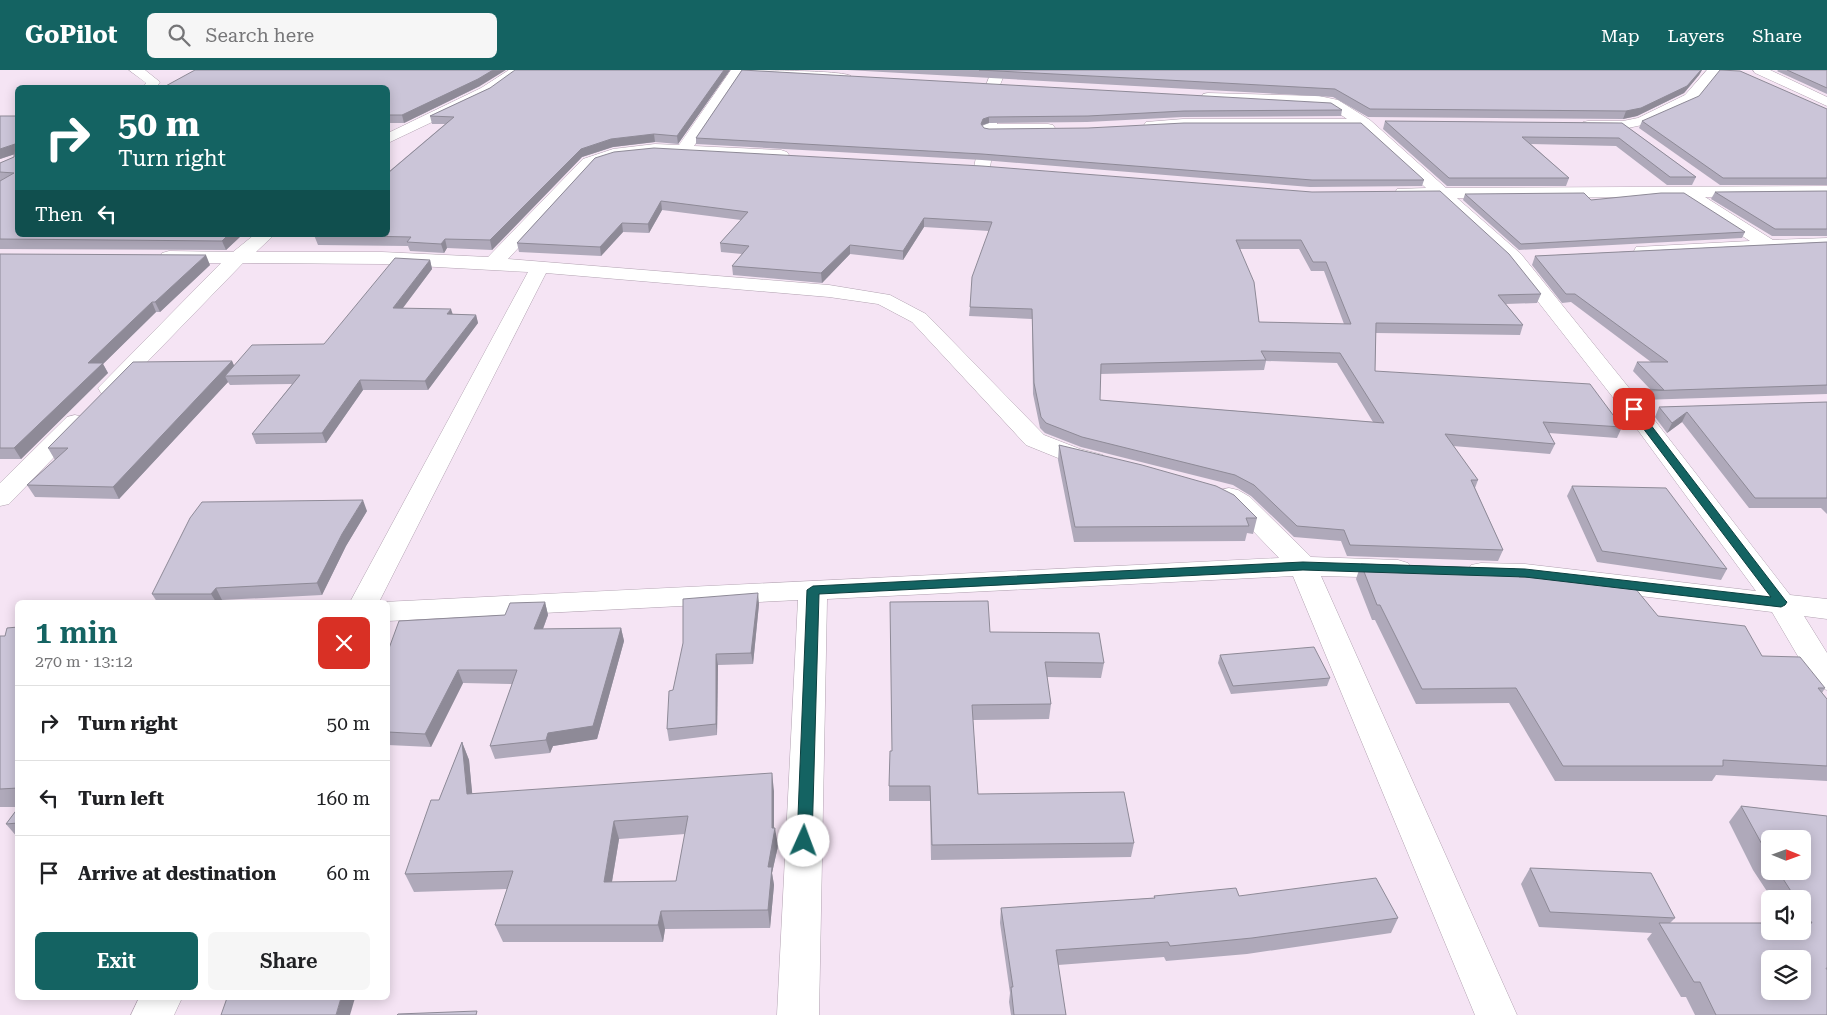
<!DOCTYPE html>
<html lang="en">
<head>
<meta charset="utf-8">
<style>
	:root { --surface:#fff; --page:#f6f6f6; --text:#202124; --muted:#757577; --line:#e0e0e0; --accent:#146362 }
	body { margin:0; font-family:"Roboto Serif",serif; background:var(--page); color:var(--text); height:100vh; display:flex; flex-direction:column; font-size:19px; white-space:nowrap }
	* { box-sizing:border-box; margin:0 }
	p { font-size:16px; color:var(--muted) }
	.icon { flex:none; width:28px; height:28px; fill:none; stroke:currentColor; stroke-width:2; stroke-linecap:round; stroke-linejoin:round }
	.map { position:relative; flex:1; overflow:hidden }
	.drawer { position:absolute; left:15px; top:530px; width:375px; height:400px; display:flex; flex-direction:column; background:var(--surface); border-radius:8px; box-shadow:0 2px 12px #0003 }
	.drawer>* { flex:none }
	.hud { position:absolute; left:15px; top:15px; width:375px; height:152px; border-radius:8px; box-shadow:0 2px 12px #0003; background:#146362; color:#fff; overflow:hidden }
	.needle { width:32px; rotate:91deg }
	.tools { position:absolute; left:1761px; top:760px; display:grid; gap:10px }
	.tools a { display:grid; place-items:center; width:50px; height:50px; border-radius:8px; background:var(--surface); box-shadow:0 2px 12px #0003; font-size:25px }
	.pin { position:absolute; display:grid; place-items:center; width:42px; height:42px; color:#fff; margin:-21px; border-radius:10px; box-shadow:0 2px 8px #0006 }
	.me { position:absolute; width:55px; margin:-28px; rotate:2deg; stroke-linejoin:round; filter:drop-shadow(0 0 4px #0008) }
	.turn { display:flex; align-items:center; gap:18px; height:105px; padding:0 20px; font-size:22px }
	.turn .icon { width:65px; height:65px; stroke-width:2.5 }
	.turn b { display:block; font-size:35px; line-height:42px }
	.then { display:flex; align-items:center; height:48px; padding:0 20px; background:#0003; gap:10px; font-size:19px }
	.round { display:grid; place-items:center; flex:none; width:52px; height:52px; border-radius:8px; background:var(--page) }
	.headline { display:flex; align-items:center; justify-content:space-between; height:85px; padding:0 20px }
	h1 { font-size:30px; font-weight:600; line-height:38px; color:var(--accent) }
	.primary-button { display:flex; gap:10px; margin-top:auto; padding:10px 20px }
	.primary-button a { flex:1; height:58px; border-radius:8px; background:var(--accent); color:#fff; font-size:20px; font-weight:600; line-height:58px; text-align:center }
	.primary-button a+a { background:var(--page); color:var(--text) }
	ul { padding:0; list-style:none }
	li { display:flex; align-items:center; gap:15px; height:75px; padding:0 20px; border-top:1px solid var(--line) }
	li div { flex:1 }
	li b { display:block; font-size:19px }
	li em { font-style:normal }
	header { display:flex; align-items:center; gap:30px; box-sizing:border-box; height:70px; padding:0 25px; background:var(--accent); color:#fff }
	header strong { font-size:24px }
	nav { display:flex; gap:28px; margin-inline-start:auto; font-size:18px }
	.search { width:350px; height:45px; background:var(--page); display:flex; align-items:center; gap:12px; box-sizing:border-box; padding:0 18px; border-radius:8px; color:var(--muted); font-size:19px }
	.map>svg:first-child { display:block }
</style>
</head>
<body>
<header>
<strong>GoPilot</strong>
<div class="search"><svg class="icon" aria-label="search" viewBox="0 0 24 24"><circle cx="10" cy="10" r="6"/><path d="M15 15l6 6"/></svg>Search here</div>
<nav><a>Map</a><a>Layers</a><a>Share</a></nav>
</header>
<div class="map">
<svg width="1827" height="945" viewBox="0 0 1827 945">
	<rect width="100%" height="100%" fill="#f5e4f4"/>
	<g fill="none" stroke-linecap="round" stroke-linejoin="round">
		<defs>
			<g id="minor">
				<polygon points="509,0 524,0 506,14 491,24 388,73 388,63 481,18"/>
				<path d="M731,0C749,0 843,0 851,6L844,10L742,4L694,76L781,80L787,82L789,85L787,88L781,90L655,84L615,88L595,95L508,189L829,215L890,225L926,244L1044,365L1080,379L1103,385L1106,390L1103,395L1094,397L1063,390L1026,375L912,252L878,234L829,227L546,203L379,532H350L528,202L382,194L243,193L117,323L109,325L101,323L98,318L221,193H169L162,191L160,187L162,183L169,181L233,182L254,165H274L256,182H382L488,187L583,89L613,79L655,74L679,75Z"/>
				<polygon points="992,0 1006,0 1000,15 997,54 1048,54 1053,55 1055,58 1053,61 1048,62 996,63 990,97 988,100 976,100 974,97 982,59 986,15"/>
				<polygon points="1707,0 1721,0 1695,31 1647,54 1623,59 1588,59 1583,58 1581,55 1583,52 1588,51 1623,51 1638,48 1685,25"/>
				<polygon points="1753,0 1770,0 1827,27 1827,36 1755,3"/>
				<polygon points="1208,23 1319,26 1338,30 1370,50 1446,118 1827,116 1827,126 1705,127 1773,170 1827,168 1827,178 1643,187 1636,185 1634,181 1636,177 1750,171 1682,127 1457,128 1521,184 1642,334 1790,525 1827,529 1827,549 1804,546 1827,583 1827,620 1816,617 1772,542 1525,512 1481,511 1471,509 1467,502 1471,495 1481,493 1525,494 1756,521 1626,344 1507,192 1437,128 1397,127 1395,123 1397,119 1426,118 1360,57 1146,58 1144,55 1146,52 1183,49 1347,49 1328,36 1319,34 1203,30 1201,27 1203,24"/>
				<polygon points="75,345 83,347 87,352 83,357 9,434 0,436 0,413 67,347"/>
				<polygon points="1229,418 1238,420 1250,427 1311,487 1398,490 1408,493 1412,499 1408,505 1398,508 1321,506 1517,945 1475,945 1293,506 827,529 819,945 777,945 798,530 388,551 388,532 383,532 1279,488 1232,439 1220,432 1216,426 1220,420"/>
				<polygon points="139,928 182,928 174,945 131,945"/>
			</g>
			<polygon id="tertiary" points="129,0 145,0 160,12 156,18 143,18 146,13"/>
		</defs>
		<!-- minor casing -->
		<use href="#minor" stroke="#b2a2b1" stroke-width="1"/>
		<!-- tertiary casing -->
		<use href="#tertiary" stroke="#b2a2b1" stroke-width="1"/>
		<!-- minor -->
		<use href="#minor" fill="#fff" fill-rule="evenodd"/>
		<!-- tertiary -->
		<use href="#tertiary" fill="#fff" fill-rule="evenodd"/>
	</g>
	<!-- wall -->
	<g fill="#afa9ba" fill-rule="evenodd">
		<polygon points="730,0 678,74 655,72 613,77 582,87 492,180 447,178 444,183 410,181 408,176 318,175 314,165 445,54 432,54 430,46 490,18"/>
		<polygon points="742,0 1342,40 1341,46 1183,47 1087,52 989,53 982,56 984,58 989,59 1424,110 1422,116 1310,117 982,90 696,74 696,68"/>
		<polygon points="847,0 1702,0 1699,5 1684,23 1637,46 1623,49 1368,47 1333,27"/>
		<polygon points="1778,0 1827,0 1827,24 1777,1"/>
		<polygon points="480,16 404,53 388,53 388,18"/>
		<polygon points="1827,39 1827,115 1720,115 1639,58 1642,51"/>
		<polygon points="0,46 242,165 226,180 0,179 0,93 14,87 15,84 0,89"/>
		<polygon points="1385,51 1622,53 1696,107 1692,115 1667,115 1616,76 1531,74 1569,108 1566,116 1447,116 1383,59"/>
		<path d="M595,88L982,96L1541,224L1537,233L1506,234L1523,255L1520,265L1376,263L1375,301L1622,357L1617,368L1549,363L1555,374L1550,384L1453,376L1478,410L1475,418L1503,480L1498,491L1347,486L1341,471L1294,467L1251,426L1233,415L1081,377L1045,363L1040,358L1033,324L1032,249L969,246L970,237L989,161L924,157L903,190L850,184L822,213L733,205L732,196L742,184L721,182L720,173L741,150L662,140L649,163L623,162L601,186L519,182L517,173ZM1240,179H1299L1311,201H1324L1344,254L1259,252ZM1266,291L1337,293L1373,352L1100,330V304L1264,300Z"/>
		<polygon points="1827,121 1827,166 1772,166 1711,129 1715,122"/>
		<polygon points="1465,124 1591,130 1745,162 1742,168 1519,180 1463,130"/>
		<polygon points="1827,172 1827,324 1641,330 1639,328 1644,319 1650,319 1633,301 1637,292 1651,292 1571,232 1562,233 1532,195 1535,186"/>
		<polygon points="0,184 210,195 160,242 156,242 103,294 108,303 21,389 0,389"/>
		<polygon points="430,190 432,199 403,238 453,244 476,245 478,253 428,320 363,320 326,373 256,374 252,364 292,314 230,315 228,312 119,429 35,427 27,415 55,390 48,378 232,291 234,296 324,274"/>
		<polygon points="1827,332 1827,444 1821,438 1749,438 1682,352 1667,363 1655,347 1659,337"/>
		<polygon points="1059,375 1257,448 1253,464 1247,463 1245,471 1074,472 1058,390"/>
		<polygon points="1572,416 1727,499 1721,510 1597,492 1567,426"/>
		<polygon points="367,441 346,476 322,525 222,530 220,532 157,532 152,524"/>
		<polygon points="1361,494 1519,507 1658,546 1762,586 1825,618 1822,623 1827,629 1827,711 1716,705 1712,711 1555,711 1509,633 1416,634 1375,550 1372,550 1356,509"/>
		<polygon points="545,532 548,545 543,559 621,558 624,571 597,669 553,676 550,683 495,689 490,676 512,614 463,613 431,677 388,675 388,581 505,545"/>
		<polygon points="759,534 753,594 718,595 717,665 669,671 667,659 673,620"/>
		<polygon points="18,557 18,737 0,737 0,566 5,566"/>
		<polygon points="990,562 1104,593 1101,608 1047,607 1051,634 1049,649 973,650 978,724 1134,773 1131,787 931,790 930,731 889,731 889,716 892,681"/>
		<polygon points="1220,585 1330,608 1327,616 1231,624 1218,593"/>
		<path d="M462,672L469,690L472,723L774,721V758L778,776L772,803L774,815L770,858L665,859L663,872H503L495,855L507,819L414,822L405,804L439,730ZM685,764L676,811L612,812L619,769Z"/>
		<path d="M1741,736L1827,746V945H1695L1686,927H1681L1647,869L1652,863L1539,857L1521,814L1530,798L1675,848L1670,853L1802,861V829H1772L1753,800L1729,752ZM1770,769L1802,801H1770Z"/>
		<polygon points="18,738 18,768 6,754"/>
		<polygon points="1154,826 1239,826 1398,848 1391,863 1247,884 1166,891 1164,887 1058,895 1066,945 1011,945 1009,932 1010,923 1000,853 1001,838 1154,828"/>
	</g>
	<!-- shaded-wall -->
	<g fill="#8e8a97">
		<polygon points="493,0 506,0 480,16 404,53 402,45"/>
		<polygon points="724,0 730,0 678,74 677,66"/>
		<polygon points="1701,0 1702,0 1699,5 1684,23 1637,46 1623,49 1626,41"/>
		<polygon points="989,47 989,53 982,55 980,60 981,54 983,49"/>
		<polygon points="654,64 655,72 613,77 582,87 492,180 490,170 581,79 611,69"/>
		<polygon points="15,74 18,83 0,89 0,79"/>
		<polygon points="661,131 662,140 649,163 648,154"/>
		<polygon points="924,148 924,157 903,190 903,181"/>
		<polygon points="622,153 623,162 601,186 600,177"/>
		<polygon points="228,165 242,165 226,180 222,171"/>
		<polygon points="445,169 447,178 444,183 441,174"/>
		<polygon points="850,175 850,184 822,213 821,203"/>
		<polygon points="206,185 210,195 160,242 155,232"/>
		<polygon points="430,190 432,199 396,247 393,238"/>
		<polygon points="152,232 156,242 103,294 108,303 21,389 14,378 88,293"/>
		<polygon points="451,239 454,248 447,244"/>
		<polygon points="476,245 478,253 428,320 425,311"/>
		<polygon points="232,291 237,302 225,306 228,312 119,429 113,417"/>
		<polygon points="360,310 363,320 326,373 322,363"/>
		<polygon points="1687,342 1682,352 1667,363 1672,353"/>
		<polygon points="363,430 367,441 346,476 322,525 317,513 342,464"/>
		<polygon points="216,518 222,530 220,532 216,532 211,524"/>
		<polygon points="758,523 759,534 753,594 751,583"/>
		<polygon points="545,532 548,545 538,572 534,559"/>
		<polygon points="621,558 624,571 597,669 553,676 550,683 546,670 548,663"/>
		<polygon points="716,584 718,595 717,665 716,654"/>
		<polygon points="458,600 463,613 431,677 425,664"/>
		<polygon points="462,672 469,690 474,742 467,724"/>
		<polygon points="772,703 774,721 774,764 775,758 778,776 772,803 774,815 770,858 768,840 768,797 772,758"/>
		<polygon points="614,751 619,769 609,829 604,812"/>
		<polygon points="661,841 665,859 663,872 658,855"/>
		<polygon points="341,928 355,928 350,945 336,945"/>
	</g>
	<!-- building -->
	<g fill="#cbc5d8" stroke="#8e8a97" fill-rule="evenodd">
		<polygon points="195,0 493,0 478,9 402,45 388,45 388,18 162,18"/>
		<polygon points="515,0 724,0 677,66 654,64 611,69 581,79 490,170 445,169 441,174 407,172 411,167 314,165 388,165 388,103 454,47 430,46 490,18"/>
		<polygon points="742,0 1331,33 1342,40 1184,41 1088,46 989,47 983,49 981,54 984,58 989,59 1088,58 1184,53 1361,53 1424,110 1312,110 982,84 696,68"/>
		<polygon points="979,0 1701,0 1687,16 1641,38 1626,41 1370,39 1335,19"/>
		<polygon points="1720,0 1740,1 1827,39 1827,108 1723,108 1642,51 1699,26"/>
		<polygon points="1787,0 1827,0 1827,18"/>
		<polygon points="0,46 18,46 18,165 228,165 222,171 0,169 0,111 14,103 0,102 0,93 14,87 15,74 0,79"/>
		<polygon points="1385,51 1622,53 1696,107 1670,107 1619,68 1522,67 1569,108 1449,108"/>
		<path d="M654,78L982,96L1312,122L1440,121L1509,184L1541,224L1498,225L1523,255L1376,253L1375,301L1590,314L1622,357L1543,352L1555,374L1445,364L1478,410H1471L1503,480L1350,475L1344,460L1297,456L1254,415L1235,405L1082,367L1046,353L1041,347L1034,313L1032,239L970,237L972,207L992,152L924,148L903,181L850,175L821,203L732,196L749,176L720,173L748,142L661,131L648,154L622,153L600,177L517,173L595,88L614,82ZM1236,170H1301L1313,192H1326L1351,254L1259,252L1254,212ZM1261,281L1340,283L1384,353L1100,330L1101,294L1266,290Z"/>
		<polygon points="1827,121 1827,159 1775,159 1715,122"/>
		<polygon points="1584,123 1591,130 1661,123 1684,123 1745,162 1521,174 1465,124"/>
		<polygon points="1827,172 1827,315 1645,321 1644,319 1664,320 1637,292 1668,292 1575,224 1566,224 1535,186"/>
		<polygon points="0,184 206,185 155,232 152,232 88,293 103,293 14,378 0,378"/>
		<polygon points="395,188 430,190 393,238 451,239 447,244 476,245 425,311 360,310 322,363 252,364 300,305 225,306 252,275 324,274"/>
		<polygon points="232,291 113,417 27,415 68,378 48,378 133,292"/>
		<polygon points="1827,332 1827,428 1755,428 1687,342 1672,353 1659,337"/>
		<polygon points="1059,375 1142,395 1216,416 1234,425 1257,448 1246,448 1249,456 1075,457"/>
		<polygon points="1572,416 1666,418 1727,499 1602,481"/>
		<polygon points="363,430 342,464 317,513 216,518 211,524 152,524 190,448 202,432"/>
		<polygon points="1361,494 1515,499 1519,507 1630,512 1658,546 1745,556 1762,586 1800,587 1825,618 1818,618 1827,629 1827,696 1723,690 1723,696 1563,696 1516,618 1422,619 1380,535 1377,535"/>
		<polygon points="758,523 751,583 716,584 716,654 667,659 669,621 673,620 683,573 683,529"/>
		<polygon points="988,531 990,562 1099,563 1104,593 1045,592 1051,634 972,635 978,724 1124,722 1134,773 932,775 930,716 889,716 890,681 892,681 890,532"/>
		<polygon points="545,532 534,559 621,558 593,656 548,663 546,670 490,676 517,600 458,600 425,664 388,662 388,581 399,551 505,545 510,533"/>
		<polygon points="18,557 18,718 0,719 0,566 5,566 7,558"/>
		<polygon points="1314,577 1330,608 1233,616 1220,585"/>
		<path d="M462,672L467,724L772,703V758H775L768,797H772L768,840L661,841L658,855H495L513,801L405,804L431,730H439ZM688,746L676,811L604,812L614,751Z"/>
		<path d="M1741,736L1827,746V898H1826L1827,900V945H1716L1700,912H1694L1659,853H1770V861H1802V853H1812L1802,838V829H1796L1778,801H1802V769H1770V789ZM1770,889H1802V921H1770Z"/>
		<polygon points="18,738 18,753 6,754"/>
		<polygon points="1530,798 1651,803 1675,848 1550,842"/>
		<polygon points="1376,808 1398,848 1252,868 1170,876 1168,872 1056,880 1066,945 1014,945 1011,917 1013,917 1001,838 1155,828 1154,826 1236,818 1239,826"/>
		<polygon points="227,928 341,928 336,945 221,945"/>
		<polygon points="477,941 476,945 397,945 398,944"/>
	</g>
	<!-- route -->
	<polygon fill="#146362" stroke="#0d4040" points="1634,336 1637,337 1785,530 1787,532 1785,535 1781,537 1525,507 1303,500 819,524 812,771 809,776 804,778 799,776 797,771 807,520 813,516 1303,492 1525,499 1771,527 1630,341 1629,339"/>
</svg>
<div class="tools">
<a><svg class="needle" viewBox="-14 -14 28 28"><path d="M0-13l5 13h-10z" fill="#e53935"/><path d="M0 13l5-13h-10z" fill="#757577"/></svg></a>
<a><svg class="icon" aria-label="sound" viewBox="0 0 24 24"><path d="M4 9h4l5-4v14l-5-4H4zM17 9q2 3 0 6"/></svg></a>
<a><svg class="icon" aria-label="layers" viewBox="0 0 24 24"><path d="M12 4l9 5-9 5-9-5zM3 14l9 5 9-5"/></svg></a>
</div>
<div class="pin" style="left:1634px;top:339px;background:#d93025"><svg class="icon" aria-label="arrive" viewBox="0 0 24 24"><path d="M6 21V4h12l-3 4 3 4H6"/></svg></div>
<svg class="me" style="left:804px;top:771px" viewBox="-20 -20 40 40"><circle r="19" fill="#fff"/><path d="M0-13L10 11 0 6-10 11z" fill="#146362"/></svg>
<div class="hud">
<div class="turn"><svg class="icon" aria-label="right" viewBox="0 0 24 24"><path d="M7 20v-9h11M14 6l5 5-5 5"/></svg><div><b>50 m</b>Turn right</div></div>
<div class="then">Then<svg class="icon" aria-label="left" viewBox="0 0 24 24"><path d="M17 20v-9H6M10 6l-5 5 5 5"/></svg></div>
</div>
<section class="drawer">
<div class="headline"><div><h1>1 min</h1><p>270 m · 13:12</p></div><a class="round" style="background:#d93025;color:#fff"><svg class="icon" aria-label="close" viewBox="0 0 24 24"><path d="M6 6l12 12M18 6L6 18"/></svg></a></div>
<ul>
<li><svg class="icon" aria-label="right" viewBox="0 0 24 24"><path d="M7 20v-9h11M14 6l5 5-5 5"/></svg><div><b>Turn right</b></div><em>50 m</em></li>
<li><svg class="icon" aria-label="left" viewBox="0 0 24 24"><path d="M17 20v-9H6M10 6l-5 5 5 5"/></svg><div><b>Turn left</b></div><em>160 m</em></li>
<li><svg class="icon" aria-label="arrive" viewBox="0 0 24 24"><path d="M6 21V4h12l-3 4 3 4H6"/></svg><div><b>Arrive at destination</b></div><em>60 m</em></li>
</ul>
<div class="primary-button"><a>Exit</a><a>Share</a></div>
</section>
</div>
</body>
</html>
